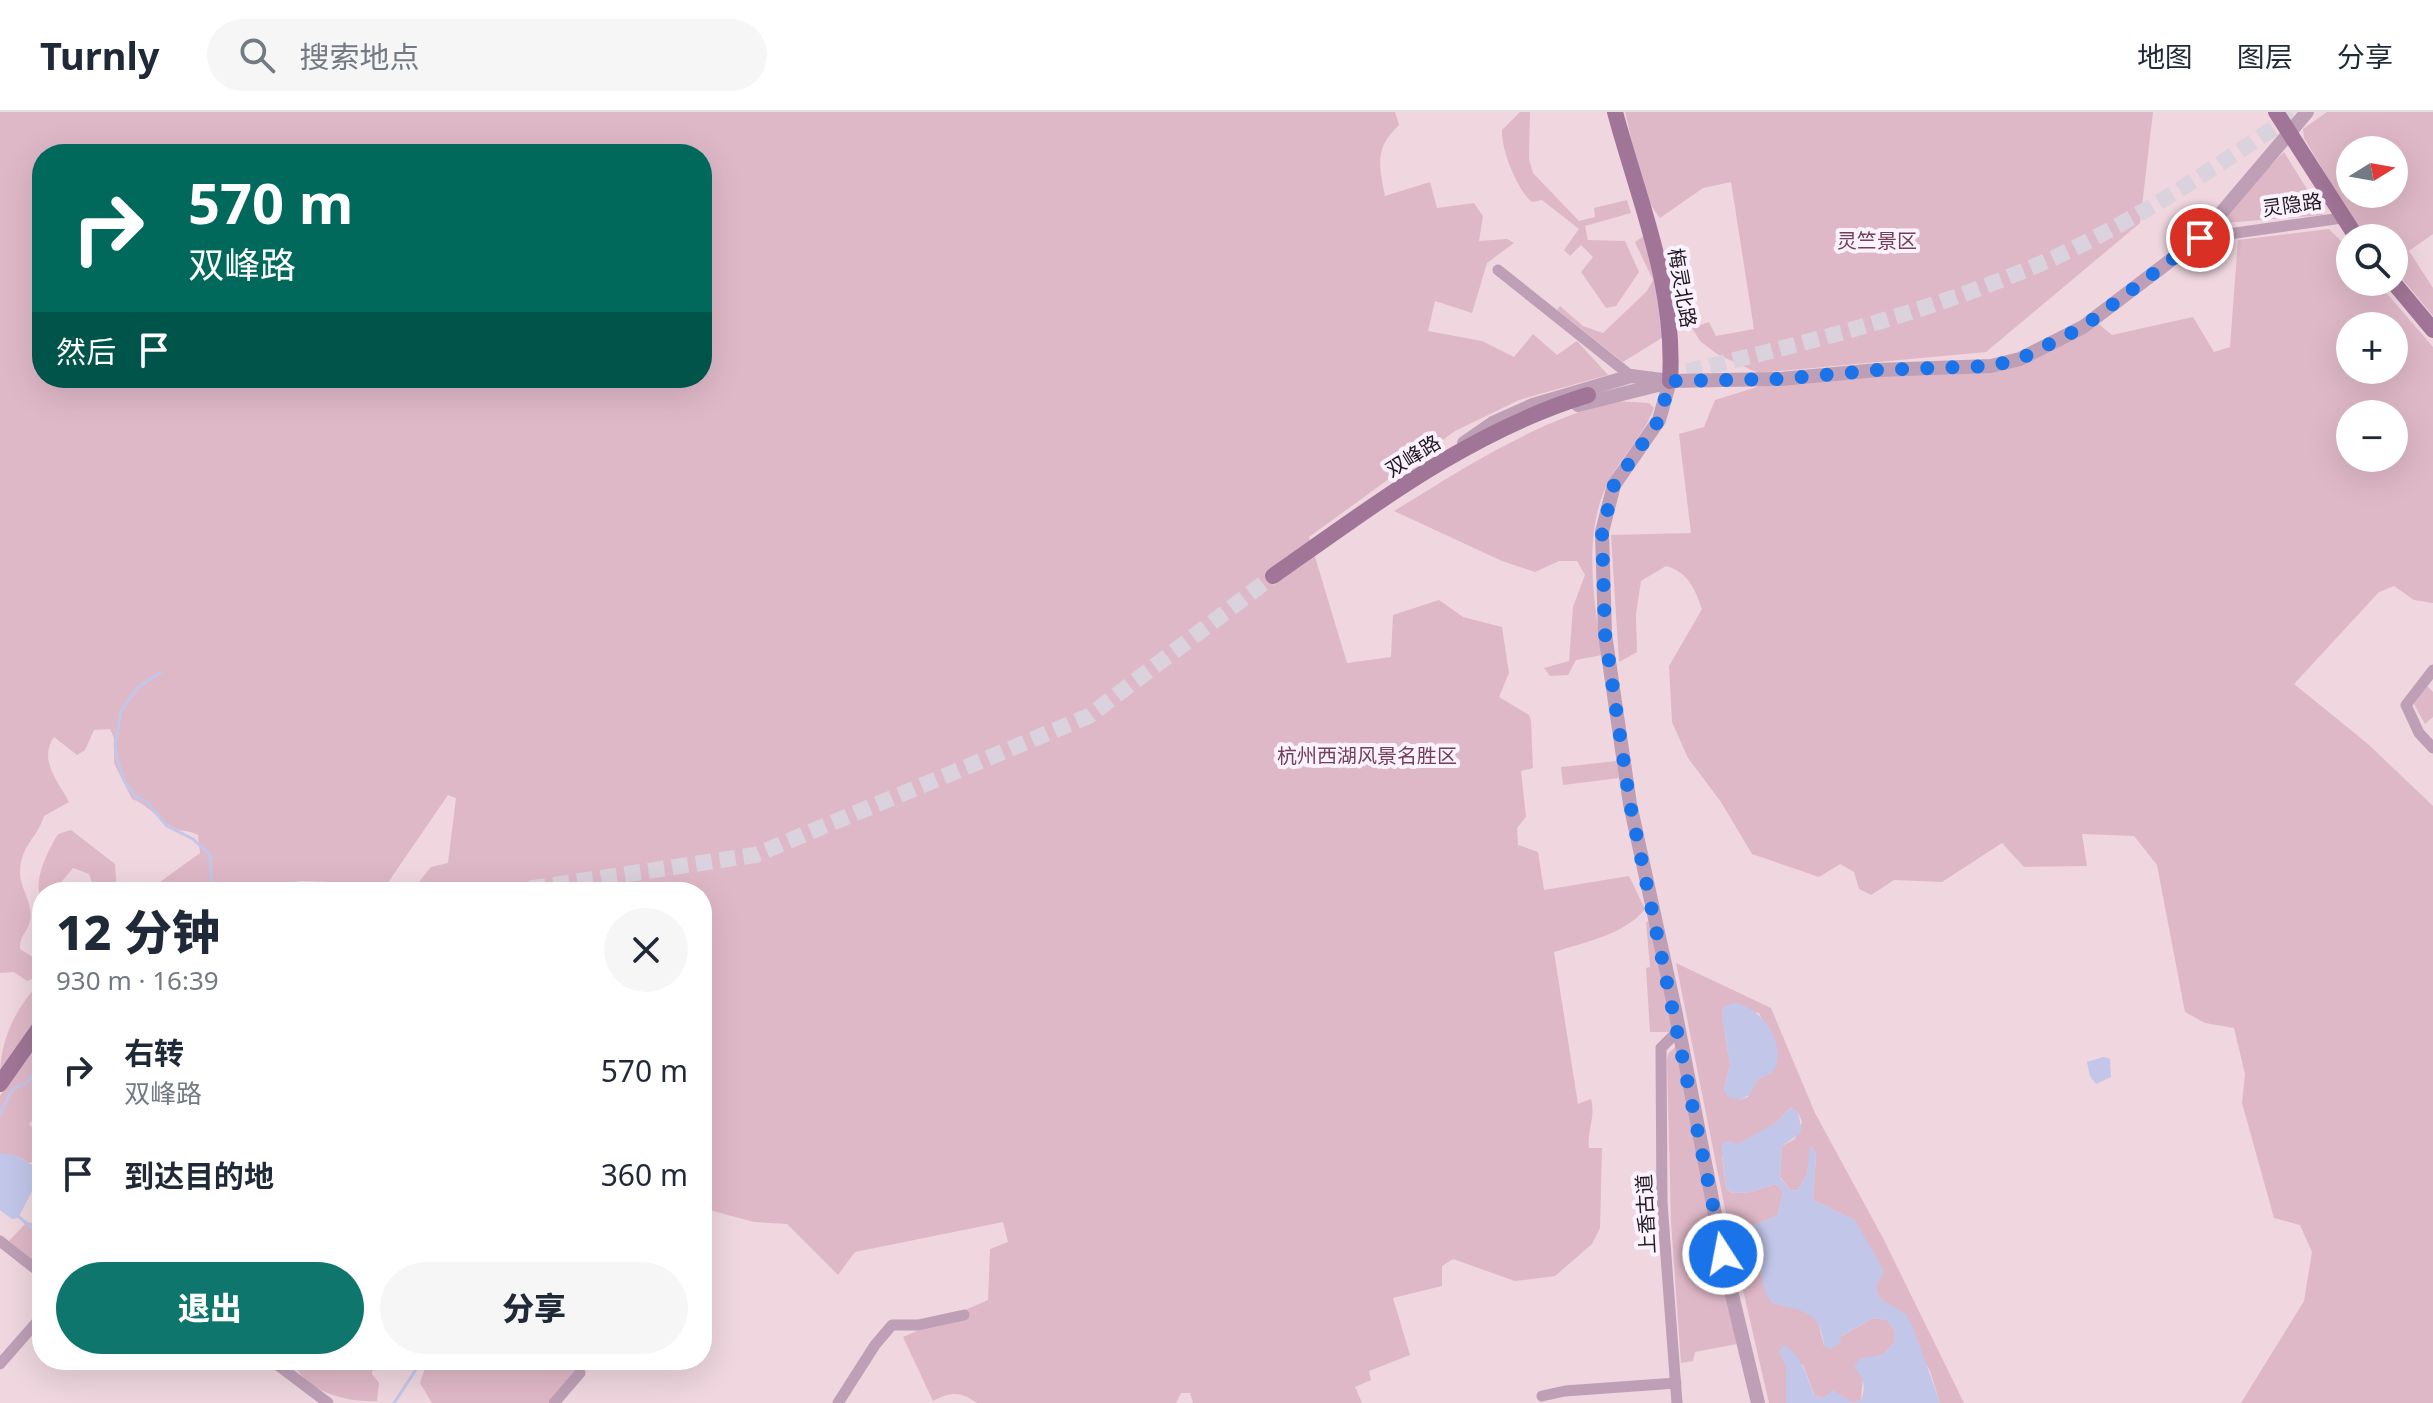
<!DOCTYPE html>
<html lang="zh">
<head>
<meta charset="utf-8">
<style>
	:root { --surface:#fff; --page:#f6f6f7; --text:#1f2937; --muted:#747a83; --line:#e0e1e3; --accent:#0f766e }
	body { margin:0; font-family:"Noto Sans","Noto Sans SC",sans-serif; background:var(--page); color:var(--text); height:100vh; display:flex; flex-direction:column; font-size:30px; white-space:nowrap }
	* { box-sizing:border-box; margin:0 }
	p { font-size:26px; color:var(--muted) }
	.icon { flex:none; width:44px; height:44px; fill:none; stroke:currentColor; stroke-width:2; stroke-linecap:round; stroke-linejoin:round }
	.map { position:relative; flex:1; overflow:hidden }
	.details { position:absolute; left:32px; top:770px; width:680px; height:488px; display:flex; flex-direction:column; background:var(--surface); border-radius:32px; box-shadow:0 8px 32px #0002 }
	.details>* { flex:none }
	.banner { position:absolute; left:32px; top:32px; width:680px; height:244px; border-radius:32px; box-shadow:0 8px 32px #0002; background:#00695c; color:#fff; overflow:hidden }
	.needle { width:52px; rotate:79deg }
	.fabs { position:absolute; left:2336px; top:24px; display:grid; gap:16px }
	.fabs a { display:grid; place-items:center; width:72px; height:72px; border-radius:50%; background:var(--surface); box-shadow:0 8px 32px #0002; font-size:40px }
	.pin { position:absolute; display:grid; place-items:center; width:68px; height:68px; color:#fff; margin:-34px; border:4px solid #fff; border-radius:50%; box-shadow:0 2px 8px #0007 }
	.me { position:absolute; width:88px; margin:-44px; rotate:349deg; stroke-linejoin:round; filter:drop-shadow(0 0 6px #0008) }
	.turn { display:flex; align-items:center; gap:28px; height:168px; padding:0 24px; font-size:36px }
	.turn .icon { width:104px; height:104px; stroke-width:2.5 }
	.turn b { display:block; font-size:56px; line-height:68px }
	.then { display:flex; align-items:center; height:76px; padding:0 24px; background:#0003; gap:16px; font-size:30px }
	.round { display:grid; place-items:center; flex:none; width:84px; height:84px; border-radius:42px; background:var(--page) }
	.head { display:flex; align-items:center; justify-content:space-between; height:136px; padding:0 24px }
	h1 { font-size:48px; font-weight:800; line-height:60px }
	.button { display:flex; gap:16px; margin-top:auto; padding:16px 24px }
	.button a { flex:1; height:92px; border-radius:48px; background:var(--accent); color:#fff; font-size:32px; font-weight:800; line-height:92px; text-align:center }
	.button a+a { background:var(--page); color:var(--text) }
	ul { padding:0; list-style:none }
	li { display:flex; align-items:center; gap:24px; height:104px; padding:0 24px }
	li div { flex:1 }
	li b { display:block; font-size:30px }
	li em { font-style:normal }
	header { display:flex; align-items:center; gap:48px; box-sizing:border-box; height:112px; padding:0 40px; background:var(--surface); border-bottom:2px solid var(--line) }
	header strong { font-size:38px }
	nav { display:flex; gap:44px; margin-inline-start:auto; font-size:28px }
	.search { width:560px; height:72px; background:var(--page); display:flex; align-items:center; gap:20px; box-sizing:border-box; padding:0 28px; border-radius:44px; color:var(--muted); font-size:30px }
	.map>svg:first-child { display:block }
</style>
</head>
<body>
<header>
<strong>Turnly</strong>
<div class="search"><svg class="icon" aria-label="search" viewBox="0 0 24 24"><circle cx="10" cy="10" r="6"/><path d="M15 15l6 6"/></svg>搜索地点</div>
<nav><a>地图</a><a>图层</a><a>分享</a></nav>
</header>
<div class="map">
<svg width="2433" height="1291" viewBox="0 0 2433 1291">
	<rect width="100%" height="100%" fill="#fbf2fe"/>
	<!-- green -->
	<path fill="#efd6df" fill-rule="evenodd" d="M0,0H2433V1291H0ZM2350,38H2394V82H2350ZM42,42H702V266H42ZM2350,126H2394V170H2350ZM2350,214H2394V258H2350ZM2350,302H2394V346H2350ZM42,780H702V1248H42Z"/>
	<!-- forest -->
	<g fill="#dfb8c7" fill-rule="evenodd">
		<path d="M0,0H1395L1399,13C1374,36 1379,53 1385,84L1430,70L1437,96L1474,91L1483,104L1479,129L1507,127L1514,131L1487,151L1472,201L1435,189L1428,219L1482,229L1514,245L1533,222L1557,243L1577,229L1608,263L1519,288L1455,319L1309,425L1347,551L1391,545L1393,503L1439,488L1463,505L1502,515L1509,561L1499,585L1529,603L1531,609L1533,656L1521,659L1526,705L1517,716L1518,733L1538,740L1544,778L1629,764L1645,797C1624,823 1585,830 1554,840L1578,992L1591,987C1596,1004 1587,1018 1589,1036H1602L1600,1116L1592,1132L1555,1164L1515,1169L1453,1147L1442,1154V1174L1393,1186L1410,1243L1369,1259L1371,1268L1355,1275L1362,1291H1193L1190,1281H1181L1176,1291H977C960,1279 951,1280 933,1289L903,1225L988,1188L990,1137L1008,1130L1003,1110L855,1140L838,1163L787,1112L754,1110L702,1096V780H411L431,755L448,751L456,686L448,683L387,772L302,769L205,780H146L200,741L198,723C189,718 180,720 172,715C157,707 149,693 132,687L114,651V626L110,617L94,618L85,638L77,643L54,625C38,648 58,669 69,690L44,704C37,727 21,732 20,760C20,777 34,792 30,809C27,821 19,824 20,837L36,847L42,863L27,869L14,860L0,861ZM42,42H702V266H42Z"/>
		<path d="M1520,0H1530L1529,47L1533,61L1579,109L1595,105L1594,96L1627,88L1631,101L1585,114L1588,128L1625,129L1639,160L1616,194L1606,196L1581,160L1593,145L1581,133L1570,144L1564,138L1579,117L1542,88L1532,90C1517,78 1501,37 1502,18Z"/>
		<path d="M1625,0H2153L2140,111L1986,240L1758,261L1717,242L1700,229L1692,216L1709,210L1716,224L1754,217L1731,70L1703,76L1660,106C1637,78 1634,34 1625,0Z"/>
		<path d="M2327,0H2433V122L2409,139L2433,176V204L2394,157V126H2368L2353,108L2304,26L2303,17ZM2350,38H2394V82H2350Z"/>
		<polygon points="2284,40 2323,103 2224,111 2220,104"/>
		<path d="M2329,117L2350,138V170H2377L2433,235V491L2414,488L2394,474L2379,480L2294,572L2368,632L2433,694V1291H2241L2304,1189L2312,1140L2300,1113L2274,1106L2242,991L2245,962L2234,916L2205,911L2185,900L2157,753L2134,724L2082,722L2087,754L2024,755L2002,731L1942,770L1894,768L1871,783L1859,777L1854,760L1840,752L1819,765L1752,742L1721,690L1688,646L1672,610L1669,554L1702,497C1695,477 1688,460 1666,454L1641,469L1636,502L1637,540L1619,550L1611,423L1691,421L1679,322L1704,315L1715,288L1757,275L1870,262L1982,258L2094,208L2112,223L2193,205L2214,240L2230,235L2238,128ZM2350,214H2394V258H2350ZM2350,302H2394V346H2350Z"/>
		<polygon points="1647,122 1665,224 1623,250 1557,198 1560,194 1583,214 1603,221 1647,179 1653,168 1635,130"/>
		<path d="M1615,289L1649,291L1654,296C1644,323 1622,344 1609,369C1582,418 1594,490 1602,543L1576,548L1568,563L1550,564L1544,556L1569,549L1573,495L1585,463L1577,449H1559L1535,460L1502,449L1394,399C1464,356 1534,310 1615,289Z"/>
		<polygon points="2427,574 2433,580 2433,605 2425,612 2414,592"/>
		<polygon points="1617,649 1619,666 1563,673 1561,655"/>
		<path d="M71,718L115,752L117,780H95L89,762L73,756L53,780L40,782C34,766 49,737 58,722Z"/>
		<polygon points="1650,809 1673,915 1670,920 1650,920 1646,856 1650,855 1646,810"/>
		<path d="M1676,851L1771,896L1815,1001L1883,1126L1964,1291H1940L1930,1259L1890,1193L1879,1186L1855,1108L1813,1088L1816,1042L1811,1034L1807,1062L1798,1078L1791,1079L1780,1065L1782,1034L1795,1027L1802,1010L1798,1000L1790,996L1776,1011L1722,1044L1726,1076L1732,1081L1751,1080L1776,1072L1783,1080L1777,1104L1754,1113L1750,1136L1818,1210L1824,1234L1873,1206L1887,1208L1894,1218V1231L1883,1242L1870,1246L1863,1265L1861,1288L1853,1291L1833,1279L1823,1286L1815,1284L1803,1253L1779,1239L1786,1253V1291H1769L1729,1117ZM1724,895L1759,901L1776,936L1768,962L1757,968L1748,985L1739,988L1724,978L1730,953L1722,902Z"/>
		<path d="M42,869V904L0,964C0,928 16,894 42,869Z"/>
		<polygon points="42,922 42,988 37,996 40,1001 29,1012 42,1026 40,1047 29,1051 20,1045 0,1043 0,984"/>
		<polygon points="1676,934 1737,1232 1695,1240 1693,1249 1681,1251 1671,1110 1667,949 1668,942"/>
		<polygon points="27,1110 42,1114 42,1156 9,1129"/>
		<path d="M293,1248H373L372,1262L379,1271L377,1289C348,1291 302,1279 293,1248Z"/>
		<polygon points="417,1248 576,1248 575,1261 548,1291 432,1291 420,1271 425,1256"/>
	</g>
	<!-- water -->
	<g fill="#c2c6e9">
		<path d="M1733,891C1762,894 1788,933 1773,960L1757,968L1750,983L1739,988L1728,985L1724,978L1730,953L1722,902L1724,895Z"/>
		<polygon points="2103,945 2110,947 2111,965 2096,972 2090,964 2087,950"/>
		<path d="M1790,996L1798,1000L1802,1020L1782,1034L1780,1066L1791,1079L1798,1078L1807,1062L1810,1033L1816,1042L1813,1088L1855,1108L1884,1159L1876,1175L1879,1186L1906,1202L1913,1215L1940,1291H1786V1254L1779,1239L1784,1233C1803,1244 1806,1265 1815,1284L1823,1286L1833,1278L1853,1291L1861,1288C1866,1274 1864,1266 1854,1255L1859,1247L1883,1242L1894,1231V1218L1887,1208L1873,1206L1841,1224L1840,1231L1831,1237L1824,1234C1821,1198 1801,1199 1772,1191L1765,1180L1758,1146L1750,1136L1749,1125L1754,1113L1777,1104L1783,1080L1776,1072L1751,1080L1733,1081L1726,1076L1721,1032L1729,1029L1738,1032L1776,1011Z"/>
		<polygon points="3,1041 20,1045 39,1058 38,1068 18,1106 12,1107 0,1098 0,1043"/>
		<polygon points="1658,1059 1658,1090 1637,1089 1636,1064"/>
	</g>
	<g fill="none" stroke-linecap="round" stroke-linejoin="round">
		<!-- stream -->
		<g stroke="#c2c6e9" stroke-width="3">
			<polyline points="161,560 137,576 121,599 115,632 117,647 125,670 136,685 146,689 167,714 193,727 210,743 212,780"/>
			<polyline points="0,1002 12,978 29,969 42,943"/>
			<polyline points="18,1104 42,1125"/>
			<polyline points="394,1291 419,1253 430,1248"/>
		</g>
		<!-- secondary-tunnel -->
		<g stroke="#dad2dd" stroke-width="16" stroke-dasharray="16 8" stroke-linecap="butt">
			<path d="M1593,281C1744,246 1900,213 2042,151C2134,111 2215,55 2298,0"/>
			<polyline points="506,780 755,743 1089,604 1273,464"/>
		</g>
		<!-- minor -->
		<g stroke="#be9fb6" stroke-width="11">
			<polyline points="2200,126 2342,106"/>
			<polyline points="1498,158 1631,264"/>
			<polyline points="2433,558 2406,593 2419,621 2433,636"/>
			<polyline points="0,1129 42,1162"/>
			<polyline points="271,1248 328,1291"/>
			<polyline points="0,1252 42,1204"/>
			<polyline points="1542,1284 1565,1279 1676,1271"/>
			<polyline points="554,1291 580,1261"/>
			<polyline points="838,1291 875,1233 892,1213 918,1213 964,1203"/>
			<polyline points="1677,1291 1662,1091 1661,936 1679,918"/>
		</g>
		<!-- tertiary -->
		<g stroke="#be9fb6" stroke-width="14">
			<polyline points="1670,269 1659,308 1614,373 1602,420 1605,522 1630,692 1675,898 1726,1158 1758,1291"/>
			<polyline points="1578,293 1666,271"/>
			<polyline points="1464,331 1493,311 1533,293 1631,264 1670,269 1781,267 1878,258 1991,254 2020,247 2083,215 2200,126 2307,0"/>
		</g>
		<!-- secondary -->
		<g stroke="#a17597" stroke-width="16">
			<path d="M1615,0C1639,90 1676,174 1670,269"/>
			<polyline points="2276,0 2357,126"/>
			<polyline points="2393,170 2433,218"/>
			<path d="M1273,464C1373,394 1470,319 1588,283"/>
			<polyline points="0,972 42,912"/>
		</g>
	</g>
	<g fill="none" stroke-linecap="round" stroke-linejoin="round">
		<!-- route -->
		<polyline stroke="#1a73e8" stroke-width="14" stroke-dasharray="0 25.2" points="1723,1142 1630,692 1605,522 1602,420 1614,373 1659,308 1670,269 1781,267 1878,258 1991,254 2020,247 2083,215 2200,126"/>
	</g>
	<g text-anchor="middle" stroke-width="8" stroke-linejoin="round" paint-order="stroke">
		<!-- street labels -->
		<g font-size="20" fill="#201b22" stroke="#fbf2fe">
			<text transform="translate(2292 93) rotate(-8)" y="7">灵隐路</text>
			<text transform="translate(1682 176) rotate(80)" y="7">梅灵北路</text>
			<text transform="translate(1413 344) rotate(-32)" y="7">双峰路</text>
			<text transform="translate(1646 1102) rotate(-93)" y="7">上香古道</text>
		</g>
		<!-- park labels -->
		<g font-size="20" fill="#744057" stroke="#fbf2fe">
			<text x="1877" y="136">灵竺景区</text>
			<text x="1367" y="651">杭州西湖风景名胜区</text>
		</g>
	</g>
</svg>
<div class="fabs">
<a><svg class="needle" viewBox="-14 -14 28 28"><path d="M0-13l5 13h-10z" fill="#e53935"/><path d="M0 13l5-13h-10z" fill="#747a83"/></svg></a>
<a><svg class="icon" aria-label="search" viewBox="0 0 24 24"><circle cx="10" cy="10" r="6"/><path d="M15 15l6 6"/></svg></a>
<a>+</a>
<a>−</a>
</div>
<div class="pin" style="left:2200px;top:126px;background:#d93025"><svg class="icon" aria-label="arrive" viewBox="0 0 24 24"><path d="M6 21V4h12l-3 4 3 4H6"/></svg></div>
<svg class="me" style="left:1723px;top:1142px" viewBox="-20 -20 40 40"><circle r="17" fill="#1a73e8" stroke="#fff" stroke-width="3"/><path d="M0-11L8 9 0 5-8 9z" fill="#fff"/></svg>
<div class="banner">
<div class="turn"><svg class="icon" aria-label="right" viewBox="0 0 24 24"><path d="M7 20v-9h11M14 6l5 5-5 5"/></svg><div><b>570 m</b>双峰路</div></div>
<div class="then">然后<svg class="icon" aria-label="arrive" viewBox="0 0 24 24"><path d="M6 21V4h12l-3 4 3 4H6"/></svg></div>
</div>
<section class="details">
<div class="head"><div><h1>12 分钟</h1><p>930 m · 16:39</p></div><a class="round"><svg class="icon" aria-label="close" viewBox="0 0 24 24"><path d="M6 6l12 12M18 6L6 18"/></svg></a></div>
<ul>
<li><svg class="icon" aria-label="right" viewBox="0 0 24 24"><path d="M7 20v-9h11M14 6l5 5-5 5"/></svg><div><b>右转</b><p>双峰路</p></div><em>570 m</em></li>
<li><svg class="icon" aria-label="arrive" viewBox="0 0 24 24"><path d="M6 21V4h12l-3 4 3 4H6"/></svg><div><b>到达目的地</b></div><em>360 m</em></li>
</ul>
<div class="button"><a>退出</a><a>分享</a></div>
</section>
</div>
</body>
</html>
